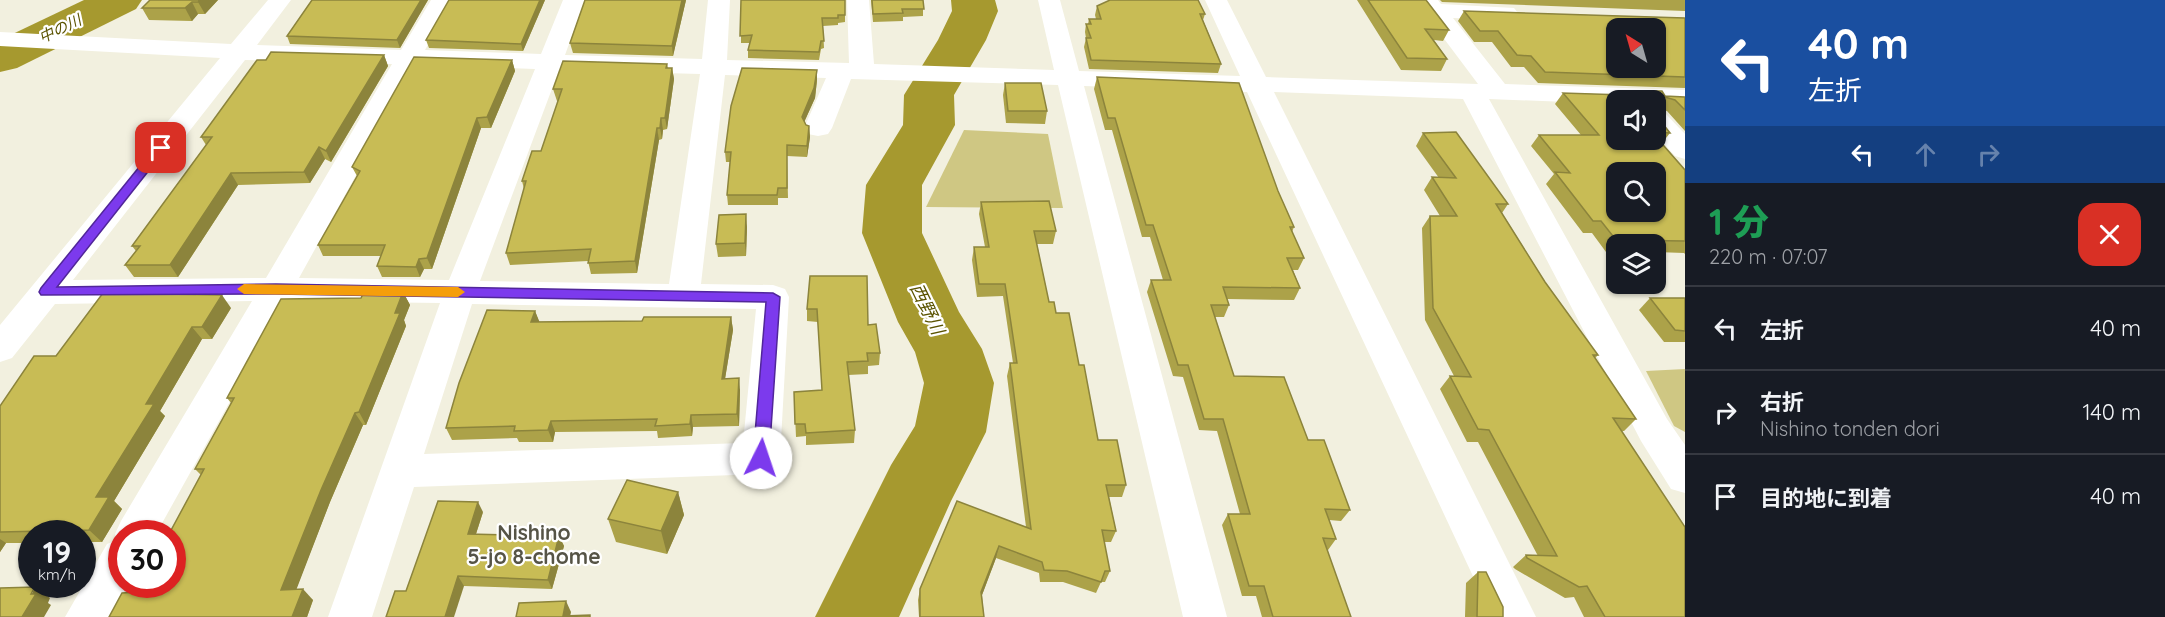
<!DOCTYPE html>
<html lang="ja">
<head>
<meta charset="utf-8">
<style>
	:root { --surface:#171b24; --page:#20242c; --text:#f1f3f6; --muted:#9ea1a6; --line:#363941 }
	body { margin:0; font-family:Quicksand,"Noto Sans JP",sans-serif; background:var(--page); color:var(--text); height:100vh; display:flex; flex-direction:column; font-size:22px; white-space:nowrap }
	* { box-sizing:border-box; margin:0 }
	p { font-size:20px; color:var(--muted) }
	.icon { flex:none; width:33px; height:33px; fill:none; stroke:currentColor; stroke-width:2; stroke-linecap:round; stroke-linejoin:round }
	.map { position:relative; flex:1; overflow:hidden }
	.drawer { display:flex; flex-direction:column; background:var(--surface); width:480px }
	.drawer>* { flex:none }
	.guide { background:#1a4fa0; color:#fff; overflow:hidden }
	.needle { width:39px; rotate:323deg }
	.tools { position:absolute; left:1606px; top:18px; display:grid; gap:12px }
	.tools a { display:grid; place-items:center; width:60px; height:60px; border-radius:12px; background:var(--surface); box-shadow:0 2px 4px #0004; font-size:30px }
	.speed { position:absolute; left:18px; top:520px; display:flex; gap:12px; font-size:30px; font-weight:700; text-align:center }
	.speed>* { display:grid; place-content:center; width:78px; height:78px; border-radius:50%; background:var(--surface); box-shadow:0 2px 4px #0004; line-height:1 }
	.speed small { font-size:15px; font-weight:400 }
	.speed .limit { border:9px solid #d22; background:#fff; color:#111 }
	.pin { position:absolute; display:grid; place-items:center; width:51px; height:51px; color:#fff; margin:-26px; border-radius:12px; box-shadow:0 3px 9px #0006 }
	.me { position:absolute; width:66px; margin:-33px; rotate:4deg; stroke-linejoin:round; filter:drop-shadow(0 0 4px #0008) }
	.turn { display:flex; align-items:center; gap:21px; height:126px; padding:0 24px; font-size:27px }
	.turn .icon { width:78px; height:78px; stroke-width:2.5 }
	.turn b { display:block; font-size:42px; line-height:51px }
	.lanes { display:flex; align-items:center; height:57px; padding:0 24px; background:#0003; justify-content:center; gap:30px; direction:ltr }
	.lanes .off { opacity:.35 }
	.round { display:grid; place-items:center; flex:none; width:63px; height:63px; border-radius:18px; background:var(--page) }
	.head { display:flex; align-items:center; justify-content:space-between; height:102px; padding:0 24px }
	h1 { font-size:36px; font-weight:800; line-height:45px; color:#1e9e55 }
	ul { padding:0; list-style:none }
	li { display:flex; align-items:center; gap:18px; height:84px; padding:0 24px; border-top:2px solid var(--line) }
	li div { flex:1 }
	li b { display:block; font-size:22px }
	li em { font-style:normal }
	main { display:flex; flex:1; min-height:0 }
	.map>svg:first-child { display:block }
</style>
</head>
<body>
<main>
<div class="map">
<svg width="1685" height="617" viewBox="0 0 1685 617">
	<rect width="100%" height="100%" fill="#f2f0df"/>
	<!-- green -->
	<g fill="#cfc783">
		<polygon points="964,130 1048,134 1063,208 926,207"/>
		<polygon points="1685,369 1685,432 1674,426 1646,371"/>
	</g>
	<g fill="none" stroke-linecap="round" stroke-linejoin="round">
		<!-- river -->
		<g fill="#a6992f" fill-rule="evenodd">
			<polygon points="84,0 142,0 136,9 17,68 0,72 0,40"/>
			<polygon points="951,0 995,0 998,11 986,40 954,95 955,125 922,185 922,233 959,312 982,349 994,383 986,432 951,501 899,617 815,617 891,465 915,426 924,383 915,352 898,322 862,233 866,185 903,125 904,95 938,40 952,11"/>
		</g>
		<!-- minor -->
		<g fill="#fff" fill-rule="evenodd">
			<path d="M268,0H291L257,45L401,50L431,0H453L425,50L541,54L563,0H585L565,55L702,59L708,0H730L727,60L849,63L847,0H869L874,64L1054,70L1038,0H1060L1079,71L1240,76L1205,0H1227L1266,77L1478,84L1415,0H1438L1441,4L1514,8L1518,13L1514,18L1506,20L1453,18L1505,84L1685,90V106L1656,105V100H1617V104L1489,99L1667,419L1685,445V493L1671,489L1641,441L1463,99L1274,92L1536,617H1492L1247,92L1084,86L1227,617H1183L1058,85L851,79L832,128L828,134L818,136L808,134L804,128L826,78L725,75L701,284L773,285L785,289L789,297L780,458L774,469L761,474L414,487L372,617H328L440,303L286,301L156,534H122V585H128L110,617H65L107,544L117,540L115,534L121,521L252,301L55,304L12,358L0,362V325L220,58L0,46V32L231,44ZM245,60L392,64L266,278L73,280ZM417,65L535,69L449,280L299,278ZM559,70L700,74L669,284L480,281ZM472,304L756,309L743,443L424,454Z"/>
			<polygon points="1656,111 1665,113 1685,134 1685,159 1675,156 1656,135"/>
		</g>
	</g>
	<!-- wall -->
	<g fill="#aca249" fill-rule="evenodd">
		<polygon points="150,0 218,0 205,14 198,14 192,21 149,20 142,8"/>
		<polygon points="312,0 428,0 400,48 290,44 287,36"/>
		<polygon points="545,0 523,51 429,48 426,40"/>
		<polygon points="585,0 686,0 673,56 573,53 570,43"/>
		<polygon points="741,0 845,15 845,22 838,23 838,25 823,26 824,48 821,49 819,60 748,58 748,50 750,43 741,43"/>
		<polygon points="871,0 923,0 923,16 903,17 903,21 873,22"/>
		<polygon points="1357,0 1426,0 1449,30 1443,41 1434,40 1447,59 1441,71 1401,70"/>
		<polygon points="1440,0 1685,0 1685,11 1442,2"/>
		<polygon points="1097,6 1205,14 1203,20 1221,64 1218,73 1089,69 1084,47 1086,38 1085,32 1086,24 1088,24 1089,19 1096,19 1095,15"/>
		<polygon points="1464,11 1685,18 1685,88 1538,83 1524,67 1511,67 1492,42 1474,42 1458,21"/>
		<polygon points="384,55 388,66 331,162 325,159 310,183 238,185 178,277 134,277 125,265 136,251 132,246 206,145 201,137"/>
		<polygon points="512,60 515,71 491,128 481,128 432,269 424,269 420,277 382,277 377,266 381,256 323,256 318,245 357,176 352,167"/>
		<polygon points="667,64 668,68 672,68 674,79 667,129 663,130 662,139 659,140 637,273 591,274 588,261 510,265 506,253 524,189 522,181 541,151 558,101 557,101 553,89"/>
		<polygon points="1097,77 1278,191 1294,227 1292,232 1304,258 1298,270 1293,270 1300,288 1294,300 1227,299 1229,305 1224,317 1215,317 1234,376 1308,440 1350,510 1341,521 1329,520 1336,539 1328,550 1327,550 1351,617 1262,617 1256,596 1242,596 1222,525 1228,514 1240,514 1217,431 1199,430 1183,377 1173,376 1147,292 1151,280 1163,280 1150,237 1142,237 1112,130 1105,130 1094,89"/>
		<polygon points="817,80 815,98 804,122 806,125 809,126 810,137 807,157 787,156 788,198 778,198 778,205 728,205 727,195 730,162 726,162 725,152"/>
		<polygon points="1005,83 1047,111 1045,124 1006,123 1003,95"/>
		<path d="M1563,93L1685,97V131L1667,111L1662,110L1663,124L1670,133L1662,143L1685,170V254L1684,253L1656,252V244H1617V252H1606L1592,233H1583L1546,184L1554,174L1531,146L1539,135H1581L1555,104ZM1656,100V140H1617Z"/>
		<polygon points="1423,133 1508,204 1502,213 1545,282 1598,355 1595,358 1636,419 1624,431 1622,431 1685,617 1584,617 1574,597 1565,598 1515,569 1513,567 1526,555 1538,556 1478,442 1467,442 1440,389 1450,376 1454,376 1425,320 1422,228 1430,216 1440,216 1424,190 1432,177 1439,178 1416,146"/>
		<polygon points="981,202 1056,231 1053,244 1037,244 1049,302 1056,313 1079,365 1098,440 1126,485 1122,497 1109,497 1116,531 1111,542 1104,542 1110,571 1105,582 1101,582 1096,593 1063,582 1040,582 1039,573 996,558 982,595 984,617 919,617 918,600 920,589 1026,527 1007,376 1010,363 1013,363 1003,296 977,297 972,260 974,247 985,247 979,214"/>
		<polygon points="747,227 746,256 718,257 716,244"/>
		<polygon points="810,276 868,325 880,353 879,365 868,366 868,374 848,375 855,430 854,443 806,445 806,436 796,437 794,392 822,391 818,322 807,321 807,309"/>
		<polygon points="403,292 410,305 404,320 406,326 366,425 363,425 330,502 296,589 313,600 307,617 109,617 138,592 201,475 195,469 231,403 227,398 361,298"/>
		<polygon points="1650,298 1685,298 1685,342 1664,342 1639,310"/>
		<polygon points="231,308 212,339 202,339 160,411 165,416 114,501 122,509 102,542 82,542 82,534 32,534 32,543 6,543 0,552 0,406 56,356"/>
		<polygon points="535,311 539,322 642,321 731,317 733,330 725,379 740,390 739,426 693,427 692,436 658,438 657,431 555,432 553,442 519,442 517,438 452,440 446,428"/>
		<polygon points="678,492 684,515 667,554 616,542 608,519"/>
		<polygon points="483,512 476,534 559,536 564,546 552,589 464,586 406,591"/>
		<polygon points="1478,572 1503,617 1465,617 1466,583"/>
	</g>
	<!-- shaded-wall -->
	<g fill="#8c843c">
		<polygon points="200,0 218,0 205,14 198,2"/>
		<polygon points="421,0 428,0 400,48 397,40"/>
		<polygon points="540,0 545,0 523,51 521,44"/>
		<polygon points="682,0 686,0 673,56 672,46"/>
		<polygon points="192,2 198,14 192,21 185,8"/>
		<polygon points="384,55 388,66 331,162 326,151"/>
		<polygon points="512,60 515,71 491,128 487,117"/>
		<polygon points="672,68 674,79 667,129 665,118"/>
		<polygon points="817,70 817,80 815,98 802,127 802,117"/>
		<polygon points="477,118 481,128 432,269 427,258"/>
		<polygon points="661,118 663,130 662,139 660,128"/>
		<polygon points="809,126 810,137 807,157 807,146"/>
		<polygon points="657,128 659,140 637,273 635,261"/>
		<polygon points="319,147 325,159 310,183 304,172"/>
		<polygon points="231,173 238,185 178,277 170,265"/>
		<polygon points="746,214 747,227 746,256 745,243"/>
		<polygon points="419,259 424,269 420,277 416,267"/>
		<polygon points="403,292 410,305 404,320 406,326 366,425 359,412"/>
		<polygon points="222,295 231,308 212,339 202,327"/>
		<polygon points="535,311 540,323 531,322"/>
		<polygon points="731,317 733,330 723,391 722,379"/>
		<polygon points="192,327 202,339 160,411 165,416 114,501 122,509 102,542 89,530 96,497 146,404"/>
		<polygon points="739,378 740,390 739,426 737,414"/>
		<polygon points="355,413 363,425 330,502 292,601 281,590 321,490"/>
		<polygon points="691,415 693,427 692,436 690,424"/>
		<polygon points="551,421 555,432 553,442 548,430"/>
		<polygon points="678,492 684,515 667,554 661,531"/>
		<polygon points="478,502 483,512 473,543 468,534"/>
		<polygon points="559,536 564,546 552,589 548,580"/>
		<polygon points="0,539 6,543 0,552"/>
		<polygon points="999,546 996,558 979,603 981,592"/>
		<polygon points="458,576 464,586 454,617 445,617"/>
		<polygon points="35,587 50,598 48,603 51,605 44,617 22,617"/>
		<polygon points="303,589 313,600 307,617 292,617"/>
		<polygon points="566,601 571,612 570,617 563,616"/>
	</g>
	<!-- building -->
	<g fill="#c8bc55" stroke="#8c843c" stroke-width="1.5" fill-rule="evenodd">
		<polygon points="150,0 200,0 198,2 192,2 185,8 142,8"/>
		<polygon points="312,0 421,0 397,40 287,36"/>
		<polygon points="449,0 540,0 521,44 426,40"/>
		<polygon points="585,0 682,0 672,46 570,43"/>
		<polygon points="741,0 845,0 845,15 838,15 838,18 822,18 824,41 821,41 819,52 748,50 752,35 740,36"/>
		<polygon points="872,0 923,0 924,9 902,9 903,13 873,14"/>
		<polygon points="1110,0 1198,0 1205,14 1200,14 1221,64 1091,60 1086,38 1091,38 1086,24 1091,24 1089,19 1101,19 1097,6"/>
		<polygon points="1368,0 1426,0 1449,30 1425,29 1447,59 1407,58"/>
		<path d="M1464,11L1685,18V77L1545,72L1531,56L1517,55L1498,31H1480ZM1617,28H1656V68H1617Z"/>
		<polygon points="271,52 384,55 326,151 319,147 304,172 231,173 170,265 125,265 140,246 132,246 212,137 201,137 257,60 266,60"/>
		<polygon points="414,57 512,60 487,117 477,118 427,258 419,259 416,267 377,266 385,245 318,245 360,171 352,167"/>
		<polygon points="563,61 667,64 666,68 672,68 665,118 661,118 660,128 657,128 635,261 588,263 591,249 506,253 526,181 522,181 532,151 541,151 562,89 553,89"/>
		<polygon points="742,68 817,70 814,88 802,117 806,125 809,126 807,146 787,145 787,188 778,188 777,195 727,195 731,152 725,152 731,106"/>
		<polygon points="1097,77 1239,83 1278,191 1294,227 1290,227 1304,258 1287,258 1300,288 1223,287 1229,305 1211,305 1234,376 1284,377 1308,440 1324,440 1350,510 1325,509 1336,539 1323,538 1351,617 1273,617 1264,586 1249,586 1228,514 1250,514 1223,419 1204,419 1188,365 1178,365 1151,280 1171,280 1153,225 1146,225 1115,118 1108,118"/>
		<polygon points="1005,83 1041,83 1047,111 1008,111"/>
		<path d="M1627,91H1662L1665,96L1685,97V110L1675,100L1665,97L1662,100L1663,124L1670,133L1656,132V100H1617V140H1656V137L1685,170V241L1616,240L1601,221H1593L1555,172L1570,173L1539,135H1599L1563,93L1625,95ZM1617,172H1656V212H1617Z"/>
		<polygon points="1456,132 1508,204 1496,204 1545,282 1598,355 1593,355 1636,419 1613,418 1685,527 1685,617 1605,617 1587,586 1579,587 1527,558 1526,555 1557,556 1489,430 1478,429 1450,376 1471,377 1433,308 1430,216 1457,216 1432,177 1456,178 1423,133"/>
		<polygon points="1049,201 1056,231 1034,231 1049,302 1054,302 1056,313 1069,313 1079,365 1084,365 1098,440 1117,440 1126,485 1106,485 1116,531 1102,530 1110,571 1105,571 1101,582 1067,571 1044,570 1042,562 999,546 981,592 984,617 920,617 920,589 957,501 1031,529 1010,363 1017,363 1005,284 979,284 974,247 989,247 981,202"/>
		<polygon points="746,214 745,243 716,244 719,215"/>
		<polygon points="810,276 867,276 868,325 876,324 880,353 867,353 868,361 847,362 855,430 806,433 805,424 795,424 794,392 822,390 817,309 807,309"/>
		<polygon points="364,292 403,292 395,313 400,313 359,412 355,413 321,490 281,590 303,589 292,617 109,617 122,593 138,592 142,585 172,585 172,534 169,534 204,469 195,469 234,398 227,398 281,299 361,298"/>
		<polygon points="103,293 222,295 202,327 192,327 146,404 154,404 96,497 109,497 89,530 0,532 0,406 34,356 56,356"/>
		<polygon points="1650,298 1685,298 1685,331 1675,330"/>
		<polygon points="487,310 535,311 531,322 642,321 644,317 731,317 722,379 739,378 737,414 691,415 690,424 655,426 657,419 551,421 548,430 514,431 515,426 446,428 459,383"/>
		<polygon points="627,480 678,492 661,531 608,519"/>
		<polygon points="438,501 478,502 468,534 559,536 548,580 458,576 445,617 386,617 395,591 406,591"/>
		<polygon points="1478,572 1486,572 1503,607 1503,617 1477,617"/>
		<polygon points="35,587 31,594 36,594 22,617 0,617 0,588"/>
		<polygon points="566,601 563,616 590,615 590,617 516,617 519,603"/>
	</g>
	<!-- route -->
	<polygon fill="#7c3aed" stroke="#51269a" stroke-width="1.5" points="161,144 166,148 165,150 57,287 276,284 773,293 780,297 769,458 766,463 761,465 755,463 753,458 766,302 276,294 41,295 39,292 41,288 157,145"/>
	<!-- slow -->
	<polygon fill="#f59e0b" points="244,284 458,287 465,292 458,297 244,294 237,289"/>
	<g text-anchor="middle" stroke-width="4.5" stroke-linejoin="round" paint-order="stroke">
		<!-- far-water labels -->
		<g font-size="15" font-style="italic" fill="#5b5300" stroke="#fff">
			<text transform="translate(60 29) rotate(-26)" y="5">中の川</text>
		</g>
		<!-- water labels -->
		<g font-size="18" font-style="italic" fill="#5b5300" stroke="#fff">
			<text transform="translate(927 309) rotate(64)" y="6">西野川</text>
		</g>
		<!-- near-neighbourhood labels -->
		<g font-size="21" font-weight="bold" fill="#565446" stroke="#fff">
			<text x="534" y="540">Nishino<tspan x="534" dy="24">5-jo 8-chome</tspan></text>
		</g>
	</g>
</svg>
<div class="tools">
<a><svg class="needle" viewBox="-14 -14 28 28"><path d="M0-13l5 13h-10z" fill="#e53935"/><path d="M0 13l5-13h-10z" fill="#9ea1a6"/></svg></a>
<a><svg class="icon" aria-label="sound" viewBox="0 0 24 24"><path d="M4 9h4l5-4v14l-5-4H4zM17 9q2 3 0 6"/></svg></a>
<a><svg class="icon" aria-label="search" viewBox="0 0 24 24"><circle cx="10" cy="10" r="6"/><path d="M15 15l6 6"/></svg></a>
<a><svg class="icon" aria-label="layers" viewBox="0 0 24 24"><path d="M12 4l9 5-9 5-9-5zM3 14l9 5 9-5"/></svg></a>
</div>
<div class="speed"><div>19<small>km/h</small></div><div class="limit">30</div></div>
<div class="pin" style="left:161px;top:148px;background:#d93025"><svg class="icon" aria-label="arrive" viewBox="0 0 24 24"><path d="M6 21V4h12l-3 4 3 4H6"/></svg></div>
<svg class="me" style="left:761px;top:458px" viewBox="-20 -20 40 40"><circle r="19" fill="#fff"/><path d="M0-13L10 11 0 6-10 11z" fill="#7c3aed"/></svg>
</div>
<section class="drawer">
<div class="guide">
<div class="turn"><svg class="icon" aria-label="left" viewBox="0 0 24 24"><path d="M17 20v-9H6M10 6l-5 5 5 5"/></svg><div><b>40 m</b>左折</div></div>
<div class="lanes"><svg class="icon" aria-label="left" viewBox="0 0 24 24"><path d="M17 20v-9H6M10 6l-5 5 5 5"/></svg><svg class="icon off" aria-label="ahead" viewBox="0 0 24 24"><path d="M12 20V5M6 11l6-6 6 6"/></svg><svg class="icon off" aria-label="right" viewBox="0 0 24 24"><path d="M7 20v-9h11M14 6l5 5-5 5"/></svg></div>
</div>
<div class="head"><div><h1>1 分</h1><p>220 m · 07:07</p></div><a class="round" style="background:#d93025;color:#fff"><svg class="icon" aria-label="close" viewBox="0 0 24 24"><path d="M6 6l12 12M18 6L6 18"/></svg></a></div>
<ul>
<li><svg class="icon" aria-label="left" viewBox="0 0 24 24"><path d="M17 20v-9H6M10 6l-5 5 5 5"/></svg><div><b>左折</b></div><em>40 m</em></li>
<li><svg class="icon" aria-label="right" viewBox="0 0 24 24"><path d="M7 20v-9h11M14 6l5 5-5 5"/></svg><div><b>右折</b><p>Nishino tonden dori</p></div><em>140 m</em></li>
<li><svg class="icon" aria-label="arrive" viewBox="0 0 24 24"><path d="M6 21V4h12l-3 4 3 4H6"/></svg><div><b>目的地に到着</b></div><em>40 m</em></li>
</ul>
</section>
</main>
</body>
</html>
